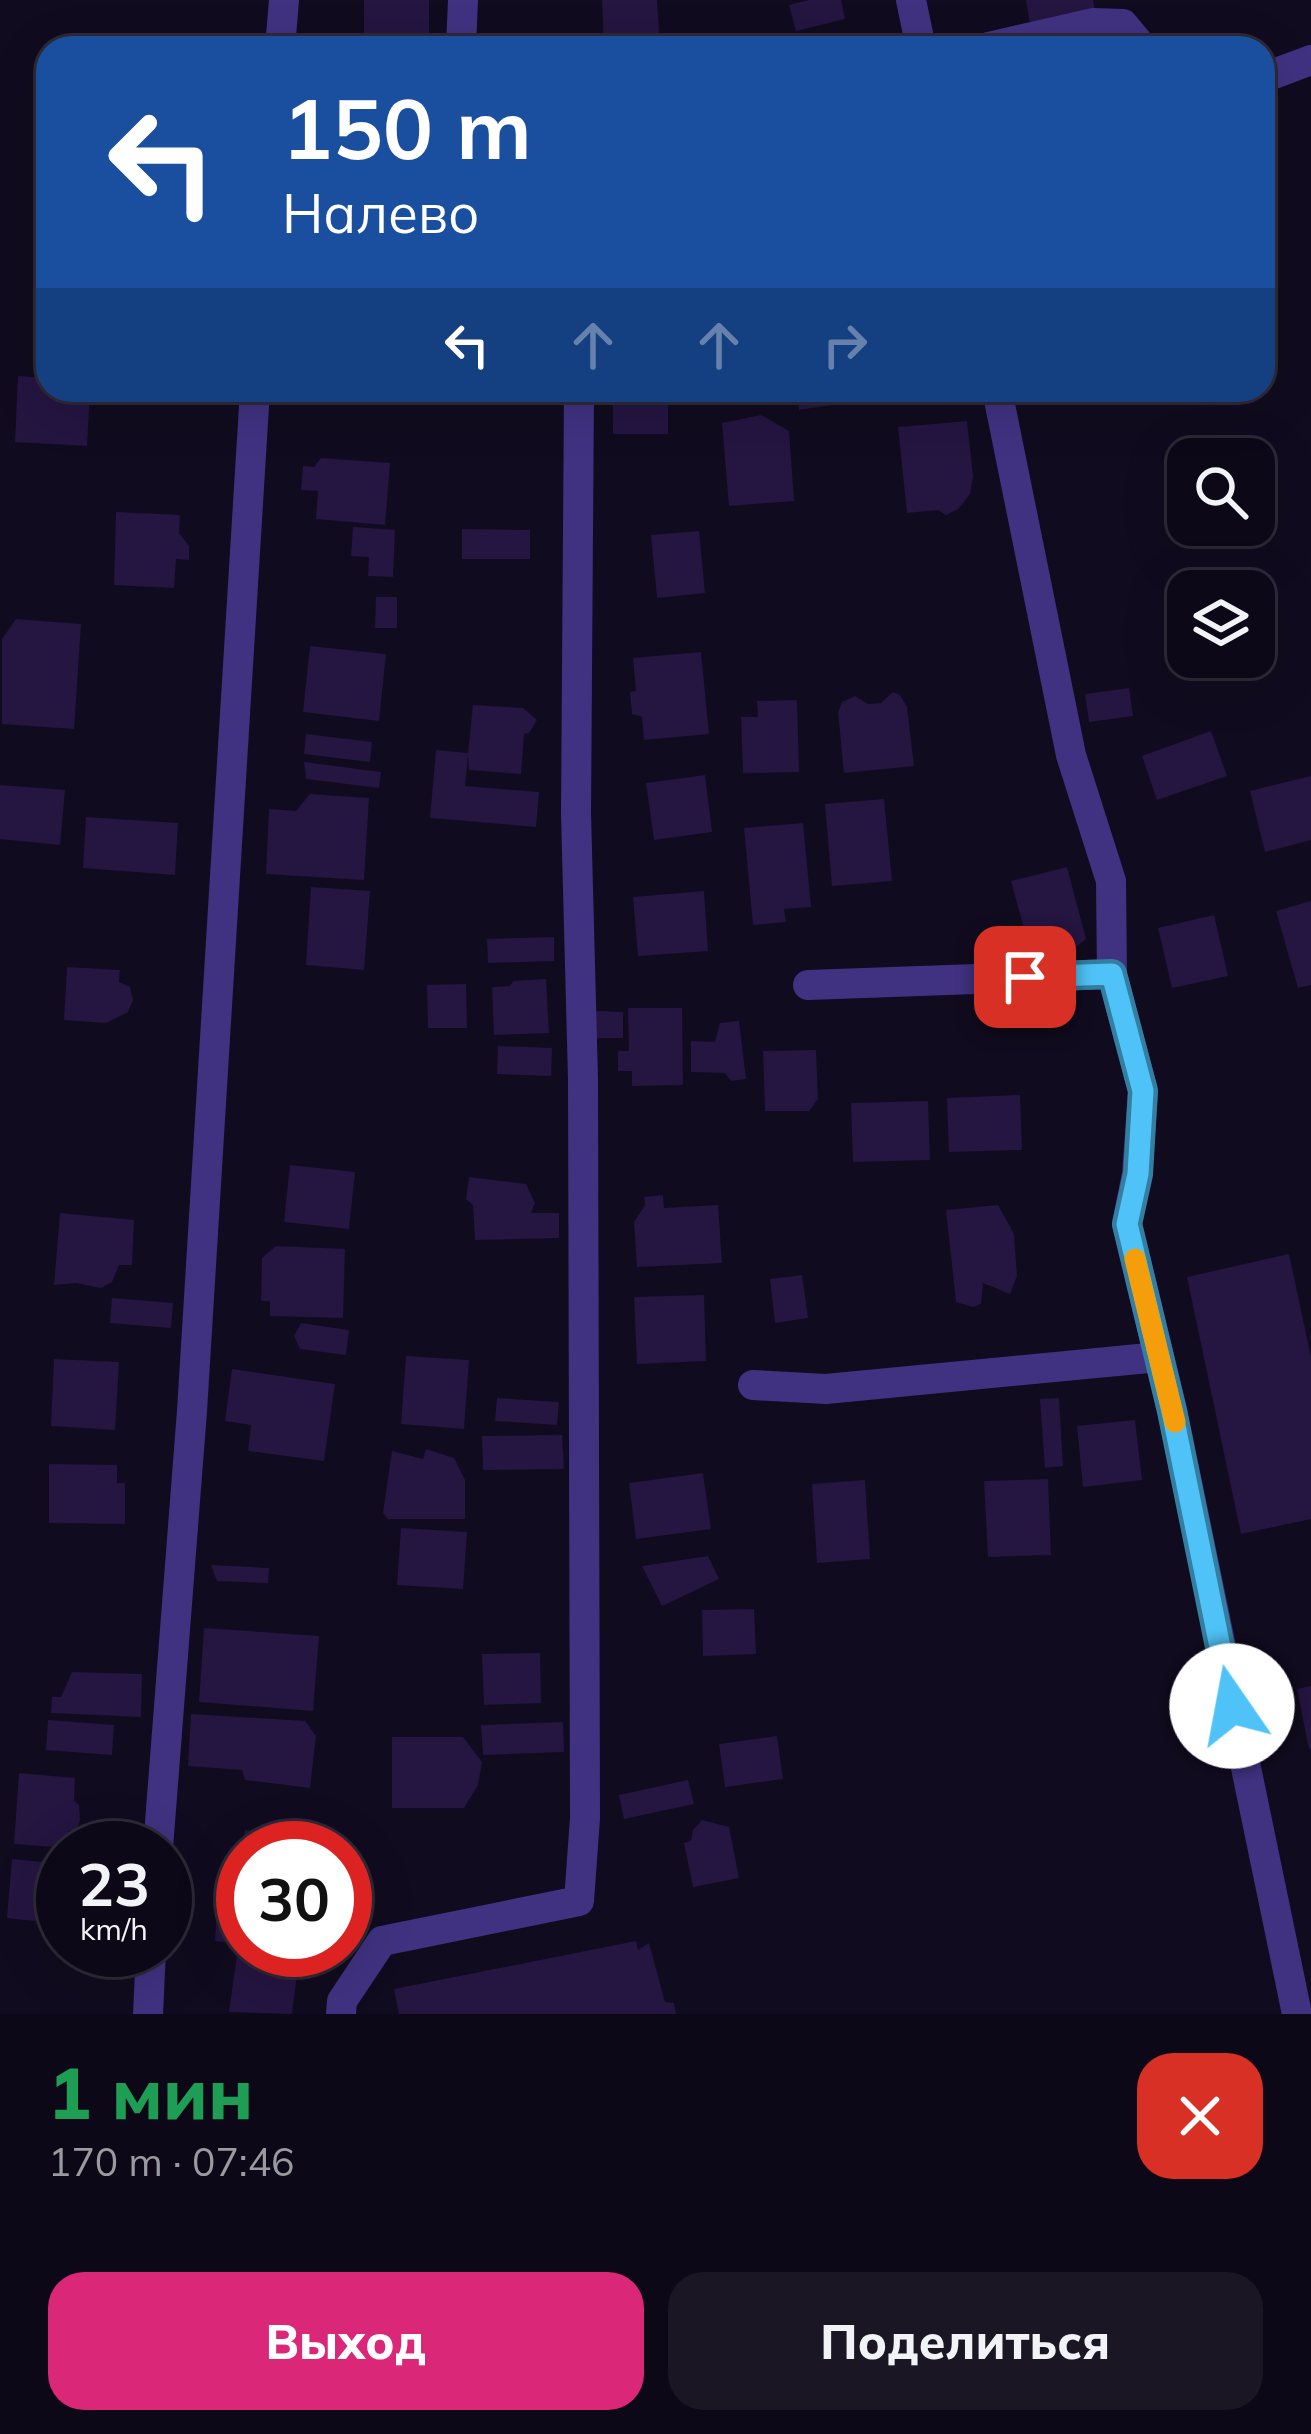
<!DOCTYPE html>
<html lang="ru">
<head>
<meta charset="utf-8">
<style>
	:root { --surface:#0d0817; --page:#1b1624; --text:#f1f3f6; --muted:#9a9aa1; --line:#2d2936; --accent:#db2777 }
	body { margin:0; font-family:Mulish,sans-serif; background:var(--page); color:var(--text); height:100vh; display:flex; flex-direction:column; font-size:45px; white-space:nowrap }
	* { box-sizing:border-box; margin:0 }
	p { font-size:39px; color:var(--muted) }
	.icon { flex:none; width:66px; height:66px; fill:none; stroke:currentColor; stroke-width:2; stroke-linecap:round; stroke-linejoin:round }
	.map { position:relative; height:2014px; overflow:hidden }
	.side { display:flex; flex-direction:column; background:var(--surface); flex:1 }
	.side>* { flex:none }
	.banner { position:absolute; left:36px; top:36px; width:1239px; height:366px; border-radius:36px; box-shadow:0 12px 48px #0002,0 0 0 3px var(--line); background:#1a4fa0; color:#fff; overflow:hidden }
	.fabs { position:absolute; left:1167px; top:438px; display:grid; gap:24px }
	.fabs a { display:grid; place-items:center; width:108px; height:108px; border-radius:24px; background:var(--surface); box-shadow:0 12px 48px #0002,0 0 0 3px var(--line); font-size:60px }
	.speed { position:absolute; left:36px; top:1821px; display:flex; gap:24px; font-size:60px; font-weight:700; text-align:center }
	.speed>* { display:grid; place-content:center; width:156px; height:156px; border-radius:50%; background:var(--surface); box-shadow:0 12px 48px #0002,0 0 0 3px var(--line); line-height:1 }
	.speed small { font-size:30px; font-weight:400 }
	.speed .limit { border:18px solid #d22; background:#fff; color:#111 }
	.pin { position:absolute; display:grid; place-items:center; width:102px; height:102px; color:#fff; margin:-51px; border-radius:24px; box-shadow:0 6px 18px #0006 }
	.me { position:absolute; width:132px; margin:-66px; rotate:348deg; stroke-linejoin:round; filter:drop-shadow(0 0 9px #0008) }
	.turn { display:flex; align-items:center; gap:42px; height:252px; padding:0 48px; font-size:54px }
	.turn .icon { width:156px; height:156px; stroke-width:2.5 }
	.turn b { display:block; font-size:84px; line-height:102px }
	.lanes { display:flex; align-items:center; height:114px; padding:0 48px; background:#0003; justify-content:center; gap:60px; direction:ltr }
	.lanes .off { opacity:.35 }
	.round { display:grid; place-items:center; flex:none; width:126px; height:126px; border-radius:36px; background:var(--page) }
	.summary { display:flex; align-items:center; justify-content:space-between; height:204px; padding:0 48px }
	h1 { font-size:72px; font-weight:800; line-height:90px; color:#1e9e55 }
	.primary-button { display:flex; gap:24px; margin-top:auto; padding:24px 48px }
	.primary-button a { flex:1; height:138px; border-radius:36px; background:var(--accent); color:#fff; font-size:48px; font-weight:800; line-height:138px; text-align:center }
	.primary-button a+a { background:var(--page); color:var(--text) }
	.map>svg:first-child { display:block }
</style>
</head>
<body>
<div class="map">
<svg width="1311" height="2014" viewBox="0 0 1311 2014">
	<rect width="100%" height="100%" fill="#110b1f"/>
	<!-- building -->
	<g fill="#241541">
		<rect x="364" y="0" width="65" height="40"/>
		<polygon points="602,0 657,0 660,48 604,48"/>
		<polygon points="809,0 841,0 845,19 796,31 789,5"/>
		<polygon points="1026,0 1093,0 1095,11 1030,24"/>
		<polygon points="18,376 48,378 48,390 90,390 87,446 15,442"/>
		<polygon points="299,390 412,390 411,403 339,400 299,394"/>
		<polygon points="797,390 850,390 852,402 799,410"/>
		<rect x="613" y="399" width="55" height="35"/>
		<polygon points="761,415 789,431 794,501 729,506 722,423"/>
		<polygon points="967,421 973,476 970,494 958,509 946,515 938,510 907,513 898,427"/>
		<polygon points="321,458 390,463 385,525 316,519 318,491 301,490 303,466 314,467"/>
		<polygon points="116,512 180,515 179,533 189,546 189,560 176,559 174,588 114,585"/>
		<polygon points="353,527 395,530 393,577 368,576 369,557 351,556"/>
		<polygon points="462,529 530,530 530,559 462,559"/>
		<polygon points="699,531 705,593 657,598 651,535"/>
		<polygon points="1260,574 1275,653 1254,657 1254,591 1198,591 1197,586"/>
		<polygon points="376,597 397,597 397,628 375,628"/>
		<polygon points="16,619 81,624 74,729 2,724 2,639"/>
		<polygon points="310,646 386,654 379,721 303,712"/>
		<polygon points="701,652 709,734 644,740 642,717 632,714 630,692 636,691 633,658"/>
		<polygon points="1129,688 1133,716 1089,722 1085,694"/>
		<polygon points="893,692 900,695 907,707 914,766 844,773 838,712 842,702 855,696 868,704 881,703"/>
		<polygon points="797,700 799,772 743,773 741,717 758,717 757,701"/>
		<polygon points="473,705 523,708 537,720 529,733 524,734 521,774 469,770 468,755 465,786 539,792 536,827 430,818 436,750 468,753"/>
		<polygon points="1211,731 1227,776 1157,800 1142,756"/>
		<polygon points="306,734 372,742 370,762 304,754"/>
		<polygon points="304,762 381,772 379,788 306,779"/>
		<polygon points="705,775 712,832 654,840 646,783"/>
		<polygon points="1311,776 1311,840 1265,852 1250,791"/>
		<polygon points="0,785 65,790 60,845 0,839"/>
		<polygon points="310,794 369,798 364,880 266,874 269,809 296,811"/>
		<polygon points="884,799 892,881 832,886 825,804"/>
		<polygon points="86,817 178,823 175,875 83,868"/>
		<polygon points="803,823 811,907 784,909 786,922 753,925 744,828"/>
		<polygon points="1067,867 1086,939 1071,951 1033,961 1011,881"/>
		<polygon points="311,887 370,891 364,970 306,965"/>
		<polygon points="704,891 708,951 638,956 633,897"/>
		<polygon points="1311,901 1311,985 1298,988 1276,911"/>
		<polygon points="1214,915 1228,976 1172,988 1158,928"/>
		<polygon points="554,937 554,961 488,963 487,939"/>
		<polygon points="67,967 120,970 119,982 130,987 133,1000 128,1012 106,1023 64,1020"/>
		<polygon points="546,979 549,1033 494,1035 492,987 510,986 513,981"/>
		<polygon points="466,984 467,1028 428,1028 427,985"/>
		<polygon points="628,1008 682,1008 683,1085 632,1086 632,1071 618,1071 618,1051 629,1051"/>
		<polygon points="595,1011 623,1012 623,1038 595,1038"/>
		<polygon points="739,1021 746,1079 731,1081 725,1073 691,1072 691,1041 715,1042 720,1023"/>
		<polygon points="498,1046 552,1048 551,1076 497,1074"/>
		<polygon points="816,1050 818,1099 809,1111 765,1111 763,1051"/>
		<polygon points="1020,1095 1022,1150 949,1152 947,1098"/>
		<polygon points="928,1101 930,1160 853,1162 851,1103"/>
		<polygon points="290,1165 355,1172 349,1229 284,1222"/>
		<polygon points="469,1177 526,1184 535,1203 531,1213 559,1213 559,1238 475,1240 473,1205 466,1199"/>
		<polygon points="663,1195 664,1208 718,1205 722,1263 637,1267 634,1222 645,1205 644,1197"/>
		<polygon points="998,1205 1014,1234 1017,1276 1010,1294 983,1283 981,1304 973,1307 956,1302 946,1210"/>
		<polygon points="60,1213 134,1220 132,1265 119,1265 112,1282 101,1288 76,1283 54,1285"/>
		<polygon points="276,1246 345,1249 343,1318 270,1316 270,1301 261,1301 262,1258"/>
		<polygon points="1289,1254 1311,1357 1311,1519 1241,1534 1187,1277"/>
		<polygon points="802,1275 808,1318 775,1323 770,1279"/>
		<polygon points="704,1295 706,1361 637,1364 634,1297"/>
		<polygon points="112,1298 173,1303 171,1328 110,1323"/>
		<polygon points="301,1323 349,1330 346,1355 300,1349 294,1336"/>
		<polygon points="406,1356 469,1360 464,1429 401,1424"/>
		<polygon points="54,1359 119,1362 115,1430 51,1426"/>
		<polygon points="232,1369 335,1384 324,1461 248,1451 251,1425 225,1421"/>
		<polygon points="497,1398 559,1402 557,1425 495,1421"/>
		<polygon points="1059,1398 1063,1466 1045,1468 1040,1399"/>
		<polygon points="1135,1420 1142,1480 1083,1487 1077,1426"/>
		<polygon points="562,1435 564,1469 483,1470 482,1436"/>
		<polygon points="426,1449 454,1458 465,1480 465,1519 388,1519 383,1513 392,1451 423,1459"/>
		<polygon points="49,1464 117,1465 117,1483 125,1483 125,1524 49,1523"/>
		<polygon points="703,1473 711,1529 636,1539 629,1483"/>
		<polygon points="1048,1479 1051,1555 988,1557 984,1481"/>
		<polygon points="865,1480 870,1559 817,1563 812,1484"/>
		<polygon points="401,1528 467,1532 463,1589 397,1585"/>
		<polygon points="708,1556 719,1579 662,1606 642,1566"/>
		<polygon points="211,1565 269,1568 268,1583 217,1581"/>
		<polygon points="754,1609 756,1654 703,1656 702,1610"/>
		<polygon points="204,1628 319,1636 313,1711 199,1702"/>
		<polygon points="540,1653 541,1703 484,1705 482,1654"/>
		<polygon points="72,1672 142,1674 141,1717 51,1713 52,1697 61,1697"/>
		<polygon points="1311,1686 1311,1748 1309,1749 1297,1689"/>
		<polygon points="191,1714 305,1721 316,1736 310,1788 245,1780 242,1770 188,1766"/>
		<polygon points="48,1720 114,1725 112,1755 46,1750"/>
		<polygon points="563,1722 564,1752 483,1755 481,1725"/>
		<polygon points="777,1736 783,1779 725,1787 719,1744"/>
		<polygon points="392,1737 463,1737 482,1762 478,1785 464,1808 392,1808"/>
		<polygon points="19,1773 75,1778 74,1800 79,1805 80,1820 77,1829 68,1831 67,1848 14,1844"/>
		<polygon points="688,1780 694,1804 624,1819 619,1795"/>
		<polygon points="702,1820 729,1827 739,1878 693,1887 684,1843 691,1841 693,1830"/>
		<polygon points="245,1830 296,1836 294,1848 242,1848"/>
		<polygon points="12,1859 63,1864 63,1924 7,1918"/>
		<polygon points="219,1882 243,1883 243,1944 215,1941"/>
		<polygon points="636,1941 638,1950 649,1943 665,2002 674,2003 676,2014 399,2014 394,1989"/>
		<polygon points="237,1955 293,1962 297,1974 292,2014 229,2012"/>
	</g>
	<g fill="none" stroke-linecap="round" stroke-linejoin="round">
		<!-- street -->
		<g stroke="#403281" stroke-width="30">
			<polyline points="911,0 921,48"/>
			<polyline points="280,48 284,0"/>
			<polyline points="461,48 463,0"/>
			<polyline points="984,48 1093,23 1123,24 1143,48"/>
			<polyline points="1263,78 1311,60"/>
			<polyline points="997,390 1071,755 1111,881 1112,974 1143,1091 1137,1174 1127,1224 1172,1410 1297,2014"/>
			<polyline points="808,985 1112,974"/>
			<polyline points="753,1385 826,1389 1159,1357"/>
			<polyline points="158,1848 192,1411 255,390"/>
			<polyline points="148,2014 151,1950"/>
			<polyline points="341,2014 342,2001 382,1941 579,1901 585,1818 583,1079 576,813 579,390"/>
		</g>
	</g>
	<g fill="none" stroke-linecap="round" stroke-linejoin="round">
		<defs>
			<polyline id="route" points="1025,977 1112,974 1143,1091 1138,1174 1127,1224 1172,1411 1232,1706"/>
		</defs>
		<!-- route casing -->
		<use href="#route" stroke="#337fa1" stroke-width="30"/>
		<!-- route -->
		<use href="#route" stroke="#4fc3f7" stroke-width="21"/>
		<!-- slow -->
		<polyline stroke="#f59e0b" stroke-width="21" points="1135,1259 1175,1422"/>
	</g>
</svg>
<div class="fabs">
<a><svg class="icon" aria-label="search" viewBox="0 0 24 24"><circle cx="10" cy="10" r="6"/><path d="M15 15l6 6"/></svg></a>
<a><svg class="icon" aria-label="layers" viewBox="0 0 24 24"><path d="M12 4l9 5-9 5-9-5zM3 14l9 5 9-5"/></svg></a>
</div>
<div class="speed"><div>23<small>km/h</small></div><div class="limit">30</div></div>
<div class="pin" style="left:1025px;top:977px;background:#d93025"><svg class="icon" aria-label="arrive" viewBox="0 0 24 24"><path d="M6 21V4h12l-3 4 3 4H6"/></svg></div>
<svg class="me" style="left:1232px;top:1706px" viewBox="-20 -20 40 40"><circle r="19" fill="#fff"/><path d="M0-13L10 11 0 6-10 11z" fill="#4fc3f7"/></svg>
<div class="banner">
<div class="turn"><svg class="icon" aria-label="left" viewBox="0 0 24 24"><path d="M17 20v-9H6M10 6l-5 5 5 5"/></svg><div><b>150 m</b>Налево</div></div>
<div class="lanes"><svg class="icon" aria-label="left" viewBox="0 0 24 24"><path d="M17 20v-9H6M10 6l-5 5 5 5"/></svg><svg class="icon off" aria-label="ahead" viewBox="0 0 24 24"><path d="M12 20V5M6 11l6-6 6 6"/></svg><svg class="icon off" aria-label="ahead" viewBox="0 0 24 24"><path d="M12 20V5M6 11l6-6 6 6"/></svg><svg class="icon off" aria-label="right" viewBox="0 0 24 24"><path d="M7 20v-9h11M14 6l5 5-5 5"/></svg></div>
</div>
</div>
<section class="side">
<div class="summary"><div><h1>1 мин</h1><p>170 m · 07:46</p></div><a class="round" style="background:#d93025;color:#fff"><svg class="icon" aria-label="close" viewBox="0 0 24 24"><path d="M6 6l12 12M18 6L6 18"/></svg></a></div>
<div class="primary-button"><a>Выход</a><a>Поделиться</a></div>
</section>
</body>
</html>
